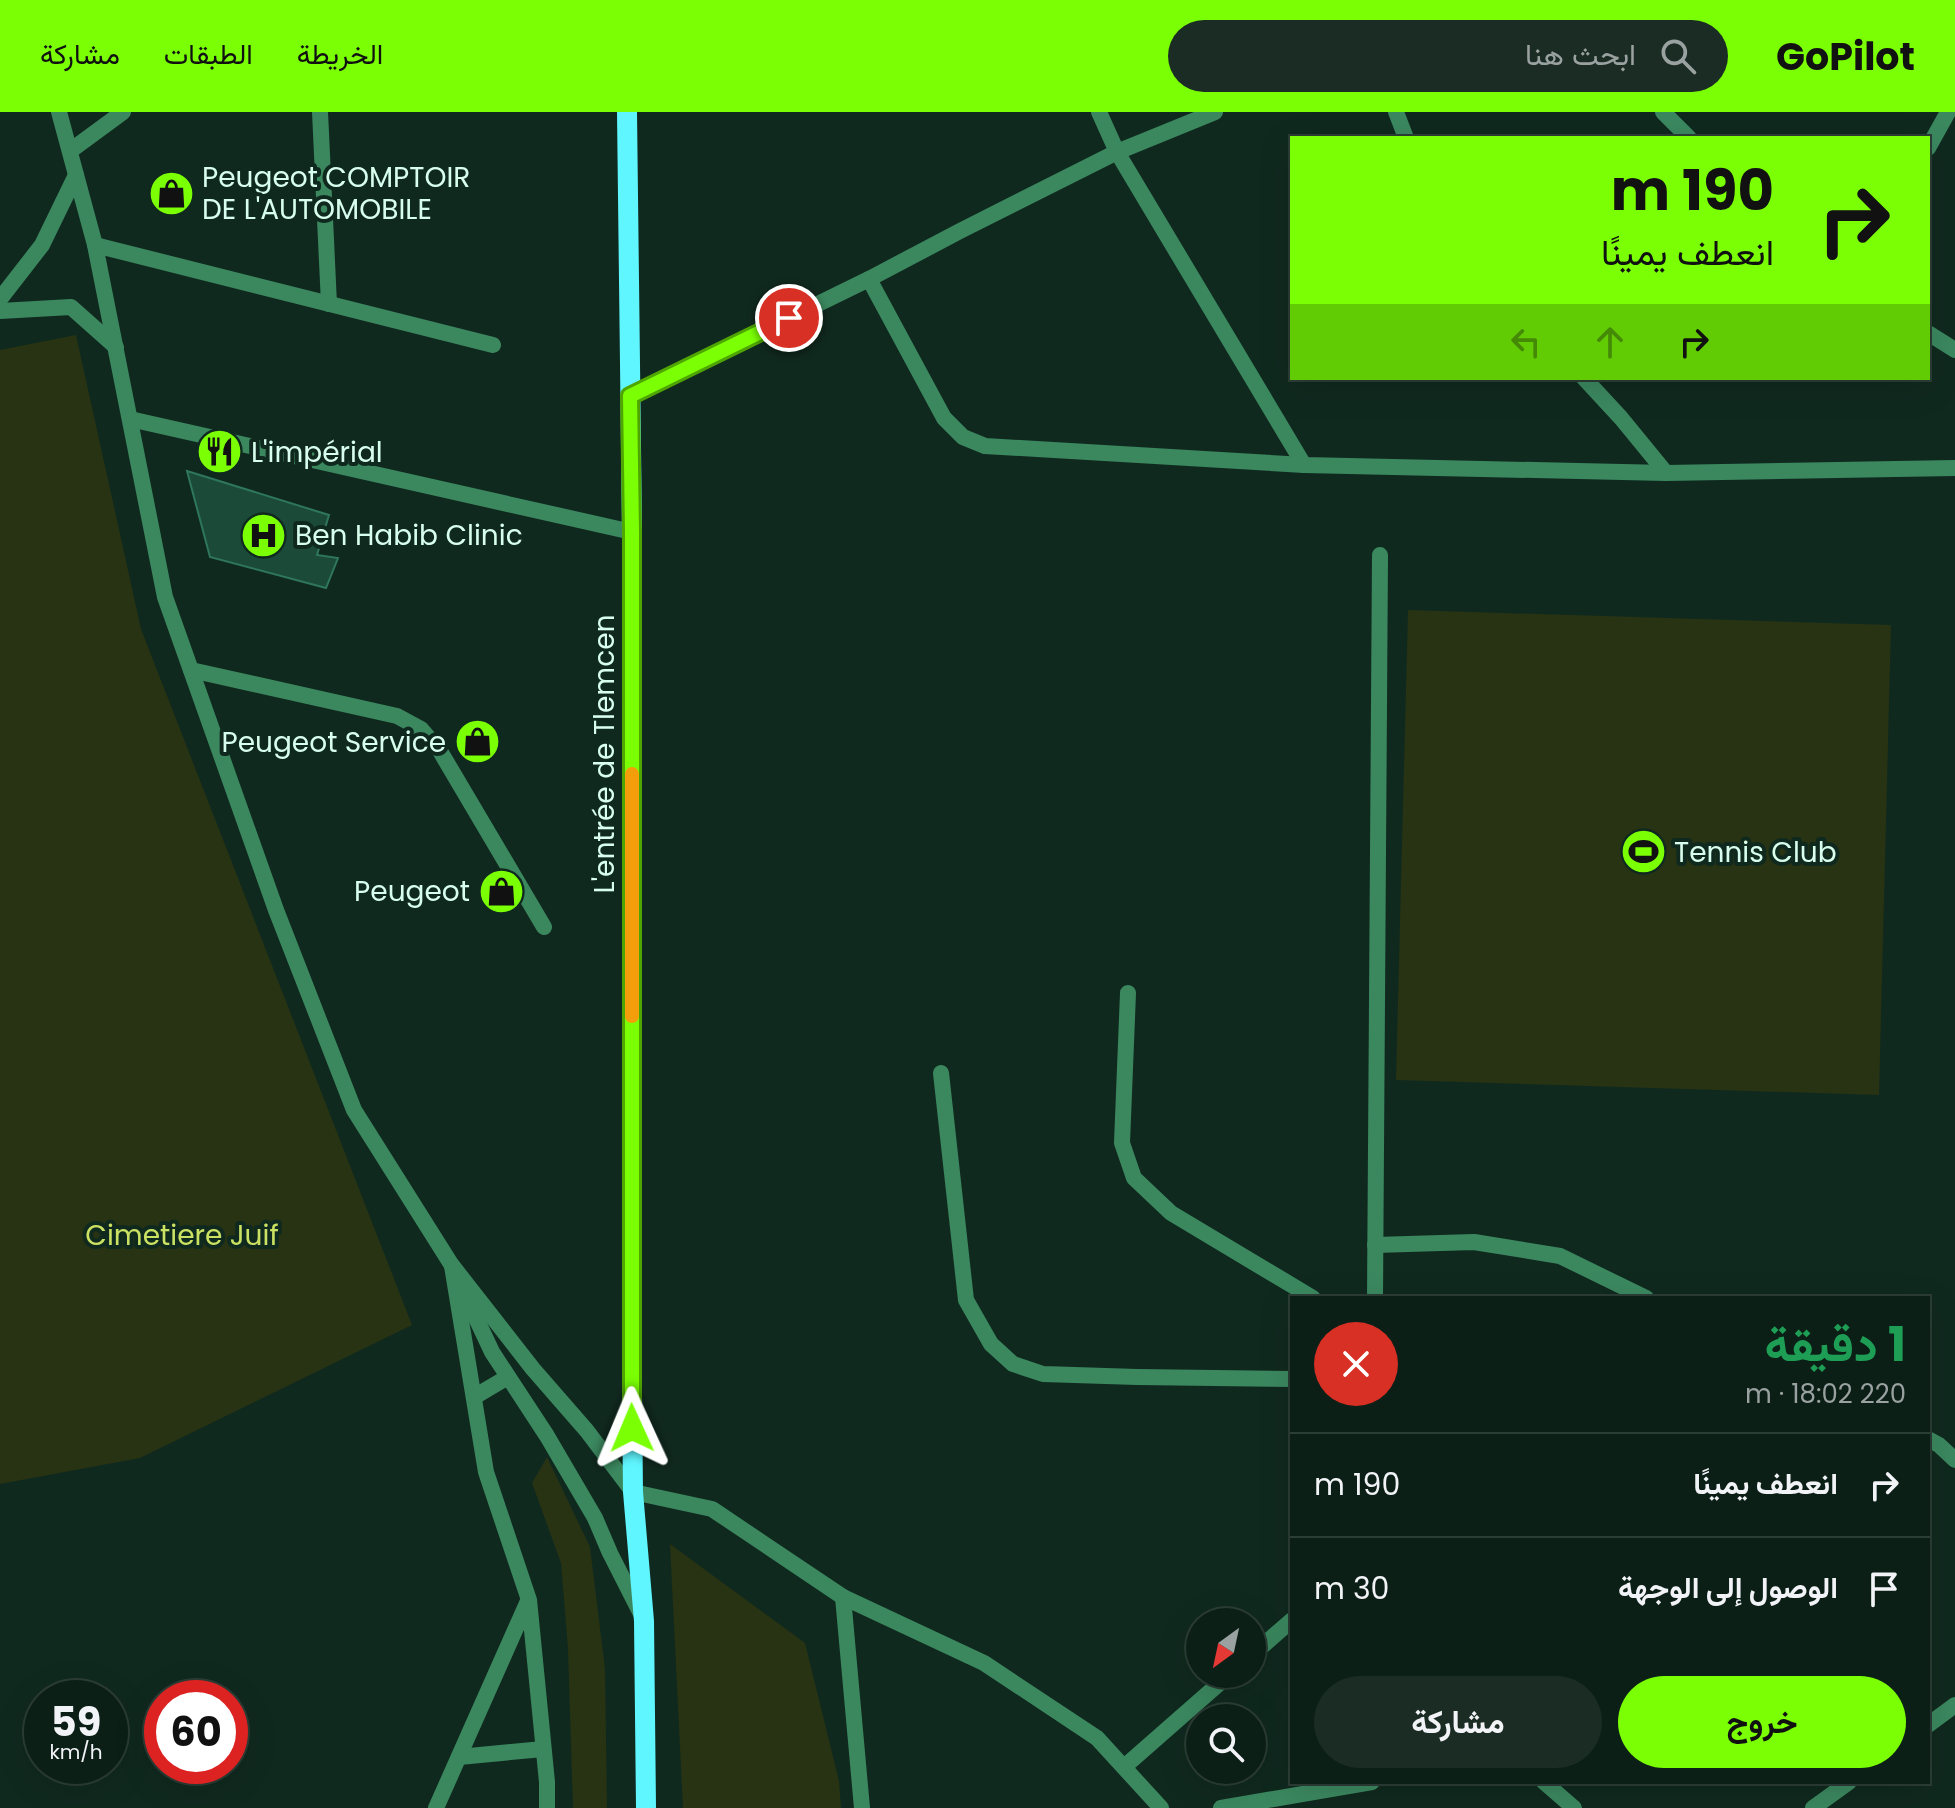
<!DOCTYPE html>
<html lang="ar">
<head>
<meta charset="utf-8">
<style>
	:root { --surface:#0c1f17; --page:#1a2c24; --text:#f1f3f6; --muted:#9aa2a1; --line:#2c3d36; --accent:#7aff04 }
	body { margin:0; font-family:Poppins,Vazirmatn,sans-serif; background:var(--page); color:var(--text); direction:rtl; height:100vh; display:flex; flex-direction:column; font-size:30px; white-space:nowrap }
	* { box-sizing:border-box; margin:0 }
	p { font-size:26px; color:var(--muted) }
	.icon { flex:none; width:44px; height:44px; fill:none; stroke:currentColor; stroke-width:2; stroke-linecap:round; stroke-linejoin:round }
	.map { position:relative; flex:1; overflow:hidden; direction:ltr }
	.sheet { position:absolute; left:1290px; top:1184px; width:640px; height:488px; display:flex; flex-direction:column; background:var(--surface); border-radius:0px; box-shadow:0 8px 32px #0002,0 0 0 2px var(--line); direction:rtl }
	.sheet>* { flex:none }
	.hud { position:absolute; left:1290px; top:24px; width:640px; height:244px; border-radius:0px; box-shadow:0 8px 32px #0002,0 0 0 2px var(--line); direction:rtl; background:#7aff04; color:#111; overflow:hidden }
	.needle { width:52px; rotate:213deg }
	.controls { position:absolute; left:1186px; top:1496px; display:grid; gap:16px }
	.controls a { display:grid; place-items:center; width:80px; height:80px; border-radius:50%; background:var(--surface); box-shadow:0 8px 32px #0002,0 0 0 2px var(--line); font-size:40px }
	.speed { position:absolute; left:24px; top:1568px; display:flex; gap:16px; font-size:40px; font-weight:700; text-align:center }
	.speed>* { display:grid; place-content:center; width:104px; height:104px; border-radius:50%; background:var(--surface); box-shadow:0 8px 32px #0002,0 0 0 2px var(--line); line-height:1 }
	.speed small { font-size:20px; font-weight:400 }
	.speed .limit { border:12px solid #d22; background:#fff; color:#111 }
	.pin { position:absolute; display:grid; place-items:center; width:68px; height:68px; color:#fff; margin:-34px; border:4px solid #fff; border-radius:50%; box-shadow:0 2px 8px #0007 }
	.me { position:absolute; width:88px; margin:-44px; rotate:359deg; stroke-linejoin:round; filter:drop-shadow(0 0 6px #0008) }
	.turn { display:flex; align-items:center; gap:28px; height:168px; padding:0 24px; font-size:36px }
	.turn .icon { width:104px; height:104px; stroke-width:2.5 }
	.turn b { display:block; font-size:56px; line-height:68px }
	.lanes { display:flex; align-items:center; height:76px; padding:0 24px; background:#0003; justify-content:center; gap:40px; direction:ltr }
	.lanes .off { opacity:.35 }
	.round { display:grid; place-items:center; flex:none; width:84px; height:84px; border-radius:42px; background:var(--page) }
	.headline { display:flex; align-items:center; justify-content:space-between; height:136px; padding:0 24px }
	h1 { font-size:48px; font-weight:700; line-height:60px; color:#1e9e55 }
	.primary-button { display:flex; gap:16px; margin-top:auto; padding:16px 24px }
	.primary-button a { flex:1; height:92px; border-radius:48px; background:var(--accent); color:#111; font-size:32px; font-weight:700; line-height:92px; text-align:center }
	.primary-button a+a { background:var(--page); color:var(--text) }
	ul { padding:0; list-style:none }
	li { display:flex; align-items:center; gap:24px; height:104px; padding:0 24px; border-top:2px solid var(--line) }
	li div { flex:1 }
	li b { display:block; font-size:30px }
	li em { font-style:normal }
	header { display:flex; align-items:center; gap:48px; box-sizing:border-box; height:112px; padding:0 40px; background:var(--accent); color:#111 }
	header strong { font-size:38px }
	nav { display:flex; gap:44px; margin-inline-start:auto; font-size:28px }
	.search { width:560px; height:72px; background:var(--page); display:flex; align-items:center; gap:20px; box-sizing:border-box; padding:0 28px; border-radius:44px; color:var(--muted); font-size:30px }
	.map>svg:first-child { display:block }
</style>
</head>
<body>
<header>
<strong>GoPilot</strong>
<div class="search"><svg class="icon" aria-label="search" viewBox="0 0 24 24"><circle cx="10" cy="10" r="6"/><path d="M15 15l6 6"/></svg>ابحث هنا</div>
<nav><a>الخريطة</a><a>الطبقات</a><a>مشاركة</a></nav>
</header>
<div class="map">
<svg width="1955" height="1696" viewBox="0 0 1955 1696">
	<rect width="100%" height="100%" fill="#10291f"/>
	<!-- green -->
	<g fill="#273313">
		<polygon points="76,223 141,517 412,1213 140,1346 0,1372 0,238"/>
		<polygon points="1408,498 1891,513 1879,983 1396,968"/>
		<polygon points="547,1345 590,1435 605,1557 607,1696 573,1696 568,1537 561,1451 532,1371"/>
		<polygon points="670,1432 805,1531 839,1669 841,1696 683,1696"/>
	</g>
	<!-- building -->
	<polygon fill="#1c4a39" stroke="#2e765c" stroke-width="2" points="187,359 329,403 317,443 338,446 326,476 210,445"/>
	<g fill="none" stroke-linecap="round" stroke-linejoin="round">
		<!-- lane -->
		<g stroke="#3b885f" stroke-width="16">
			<polyline points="1928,36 1948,0"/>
			<polyline points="1375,1133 1474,1130 1560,1144 1646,1186"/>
			<polyline points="1928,1327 1939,1333 1955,1348"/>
			<polyline points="843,1485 862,1696"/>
			<polyline points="1928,1613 1955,1593"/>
			<polyline points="1544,1670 1574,1696"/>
			<polyline points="1221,1696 1372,1670"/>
			<polyline points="1813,1696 1849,1670"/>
		</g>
		<!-- street -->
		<g stroke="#3b885f" stroke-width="16">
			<polyline points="59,0 95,133 165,485 276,798 354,998 451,1152 533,1257 587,1319 633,1380 712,1397 843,1485 984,1551 1097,1626 1161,1696"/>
			<polyline points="320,0 329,192"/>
			<polyline points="1099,0 1117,40 1304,353"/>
			<polyline points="1396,0 1406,26"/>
			<polyline points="1663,0 1689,26"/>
			<polyline points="70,39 123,0"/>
			<polyline points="95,133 493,233"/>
			<polyline points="869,167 944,306 963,325 985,334 1304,353 1666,361 1955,356"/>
			<polyline points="0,187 42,133 76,63"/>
			<polyline points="0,199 71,195 116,235"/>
			<polyline points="1928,221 1955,238"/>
			<polyline points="1584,266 1621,306 1666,361"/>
			<polyline points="630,284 869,167 960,119 1117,40 1215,0"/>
			<polyline points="130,307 632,420"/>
			<polyline points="191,558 397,604 421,617 440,639 544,815"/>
			<polyline points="1128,881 1122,1031 1134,1066 1171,1101 1313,1186"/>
			<polyline points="941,961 966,1188 991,1232 1013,1252 1043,1262 1137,1265 1292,1267"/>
			<polyline points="452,1154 486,1360 529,1488 547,1670 547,1696"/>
			<polyline points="462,1176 492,1240 547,1324 595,1406 610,1441 641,1502"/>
			<polyline points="1375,1186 1380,443"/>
			<polyline points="474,1285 508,1265"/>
			<polyline points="1252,1543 1292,1508"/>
			<polyline points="459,1645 543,1637"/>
			<polyline points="1124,1655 1230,1562"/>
			<polyline points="436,1696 528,1489"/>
		</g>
		<!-- primary -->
		<polyline stroke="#5ff6ff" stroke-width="20" points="627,0 632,420 632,1284 633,1380 644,1509 646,1696"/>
	</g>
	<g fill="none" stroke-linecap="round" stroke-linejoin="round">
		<defs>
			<polyline id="route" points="632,1316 632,420 630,284 789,206"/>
		</defs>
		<!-- route casing -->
		<use href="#route" stroke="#4fa603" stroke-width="20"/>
		<!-- route -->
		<use href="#route" stroke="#7aff04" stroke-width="14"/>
		<!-- slow -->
		<polyline stroke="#f59e0b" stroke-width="14" points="632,662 632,904"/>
	</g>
	<!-- icons -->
	<defs>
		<symbol id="shop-disc" viewBox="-11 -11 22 22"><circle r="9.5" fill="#7aff04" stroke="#10291f"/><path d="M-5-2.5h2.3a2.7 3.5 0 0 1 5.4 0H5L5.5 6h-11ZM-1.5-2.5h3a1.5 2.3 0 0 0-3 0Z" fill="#111"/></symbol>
		<symbol id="restaurant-disc" viewBox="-11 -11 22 22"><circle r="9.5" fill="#7aff04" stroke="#10291f"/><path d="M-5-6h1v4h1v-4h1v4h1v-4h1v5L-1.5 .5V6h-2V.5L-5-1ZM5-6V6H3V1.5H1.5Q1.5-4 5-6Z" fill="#111"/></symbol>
		<symbol id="hospital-disc" viewBox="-11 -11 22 22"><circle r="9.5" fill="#7aff04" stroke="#10291f"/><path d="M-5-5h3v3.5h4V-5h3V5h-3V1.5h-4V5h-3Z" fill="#111"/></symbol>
		<symbol id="stadium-disc" viewBox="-11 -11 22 22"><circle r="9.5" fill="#7aff04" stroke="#10291f"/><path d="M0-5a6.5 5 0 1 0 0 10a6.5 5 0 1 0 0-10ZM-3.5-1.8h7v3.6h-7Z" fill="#111"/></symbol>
	</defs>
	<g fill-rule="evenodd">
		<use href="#shop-disc" x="146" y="56" width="51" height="51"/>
		<use href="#restaurant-disc" x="194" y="314" width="51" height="51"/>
		<use href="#hospital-disc" x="238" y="398" width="51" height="51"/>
		<use href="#shop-disc" x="452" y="604" width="51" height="51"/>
		<use href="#stadium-disc" x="1618" y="714" width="51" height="51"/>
		<use href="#shop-disc" x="476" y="754" width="51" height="51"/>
	</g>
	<g text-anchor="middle" stroke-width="8" stroke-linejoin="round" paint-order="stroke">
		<!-- poi labels -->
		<g font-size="28" fill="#d8ffee" stroke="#10291f" text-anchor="start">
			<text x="202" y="75">Peugeot COMPTOIR<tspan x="202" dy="32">DE L'AUTOMOBILE</tspan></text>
			<text x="251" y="350">L'impérial</text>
			<text x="295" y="433">Ben Habib Clinic</text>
			<text x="446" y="640" text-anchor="end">Peugeot Service</text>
			<text x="1674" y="750">Tennis Club</text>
			<text x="470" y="789" text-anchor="end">Peugeot</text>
		</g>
		<!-- street labels -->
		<g font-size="28" fill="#d8ffee" stroke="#10291f">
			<text transform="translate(604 642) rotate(-90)" y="10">L'entrée de Tlemcen</text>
		</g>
		<!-- park labels -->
		<g font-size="28" fill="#cae162" stroke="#10291f">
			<text x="182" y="1133">Cimetiere Juif</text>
		</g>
	</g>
</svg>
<div class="controls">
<a><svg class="needle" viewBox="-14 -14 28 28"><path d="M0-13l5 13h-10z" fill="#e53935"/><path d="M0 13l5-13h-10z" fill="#9aa2a1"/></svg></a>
<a><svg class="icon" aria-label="search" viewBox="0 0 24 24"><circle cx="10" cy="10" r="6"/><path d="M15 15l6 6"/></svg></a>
</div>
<div class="speed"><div>59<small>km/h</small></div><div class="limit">60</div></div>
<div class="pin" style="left:789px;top:206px;background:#d93025"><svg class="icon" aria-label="arrive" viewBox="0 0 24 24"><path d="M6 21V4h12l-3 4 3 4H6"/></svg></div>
<svg class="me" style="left:632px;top:1316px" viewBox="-20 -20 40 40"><path d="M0-17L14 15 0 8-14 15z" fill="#7aff04" stroke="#fff" stroke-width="4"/></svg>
<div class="hud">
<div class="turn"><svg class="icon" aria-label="right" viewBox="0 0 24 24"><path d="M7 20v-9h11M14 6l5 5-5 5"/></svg><div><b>190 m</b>انعطف يمينًا</div></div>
<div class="lanes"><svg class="icon off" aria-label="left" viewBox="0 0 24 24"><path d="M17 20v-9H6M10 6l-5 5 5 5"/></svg><svg class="icon off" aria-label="ahead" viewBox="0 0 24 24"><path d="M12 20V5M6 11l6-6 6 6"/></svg><svg class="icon" aria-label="right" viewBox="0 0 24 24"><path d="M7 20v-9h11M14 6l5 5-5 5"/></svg></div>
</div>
<section class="sheet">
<div class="headline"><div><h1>1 دقيقة</h1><p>220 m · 18:02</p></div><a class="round" style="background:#d93025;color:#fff"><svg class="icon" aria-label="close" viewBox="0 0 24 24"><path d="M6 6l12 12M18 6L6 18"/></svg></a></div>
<ul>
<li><svg class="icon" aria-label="right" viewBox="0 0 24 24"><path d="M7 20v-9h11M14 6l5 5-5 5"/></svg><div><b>انعطف يمينًا</b></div><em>190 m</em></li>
<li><svg class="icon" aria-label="arrive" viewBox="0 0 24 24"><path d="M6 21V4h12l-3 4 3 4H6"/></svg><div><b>الوصول إلى الوجهة</b></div><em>30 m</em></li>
</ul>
<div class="primary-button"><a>خروج</a><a>مشاركة</a></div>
</section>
</div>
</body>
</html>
